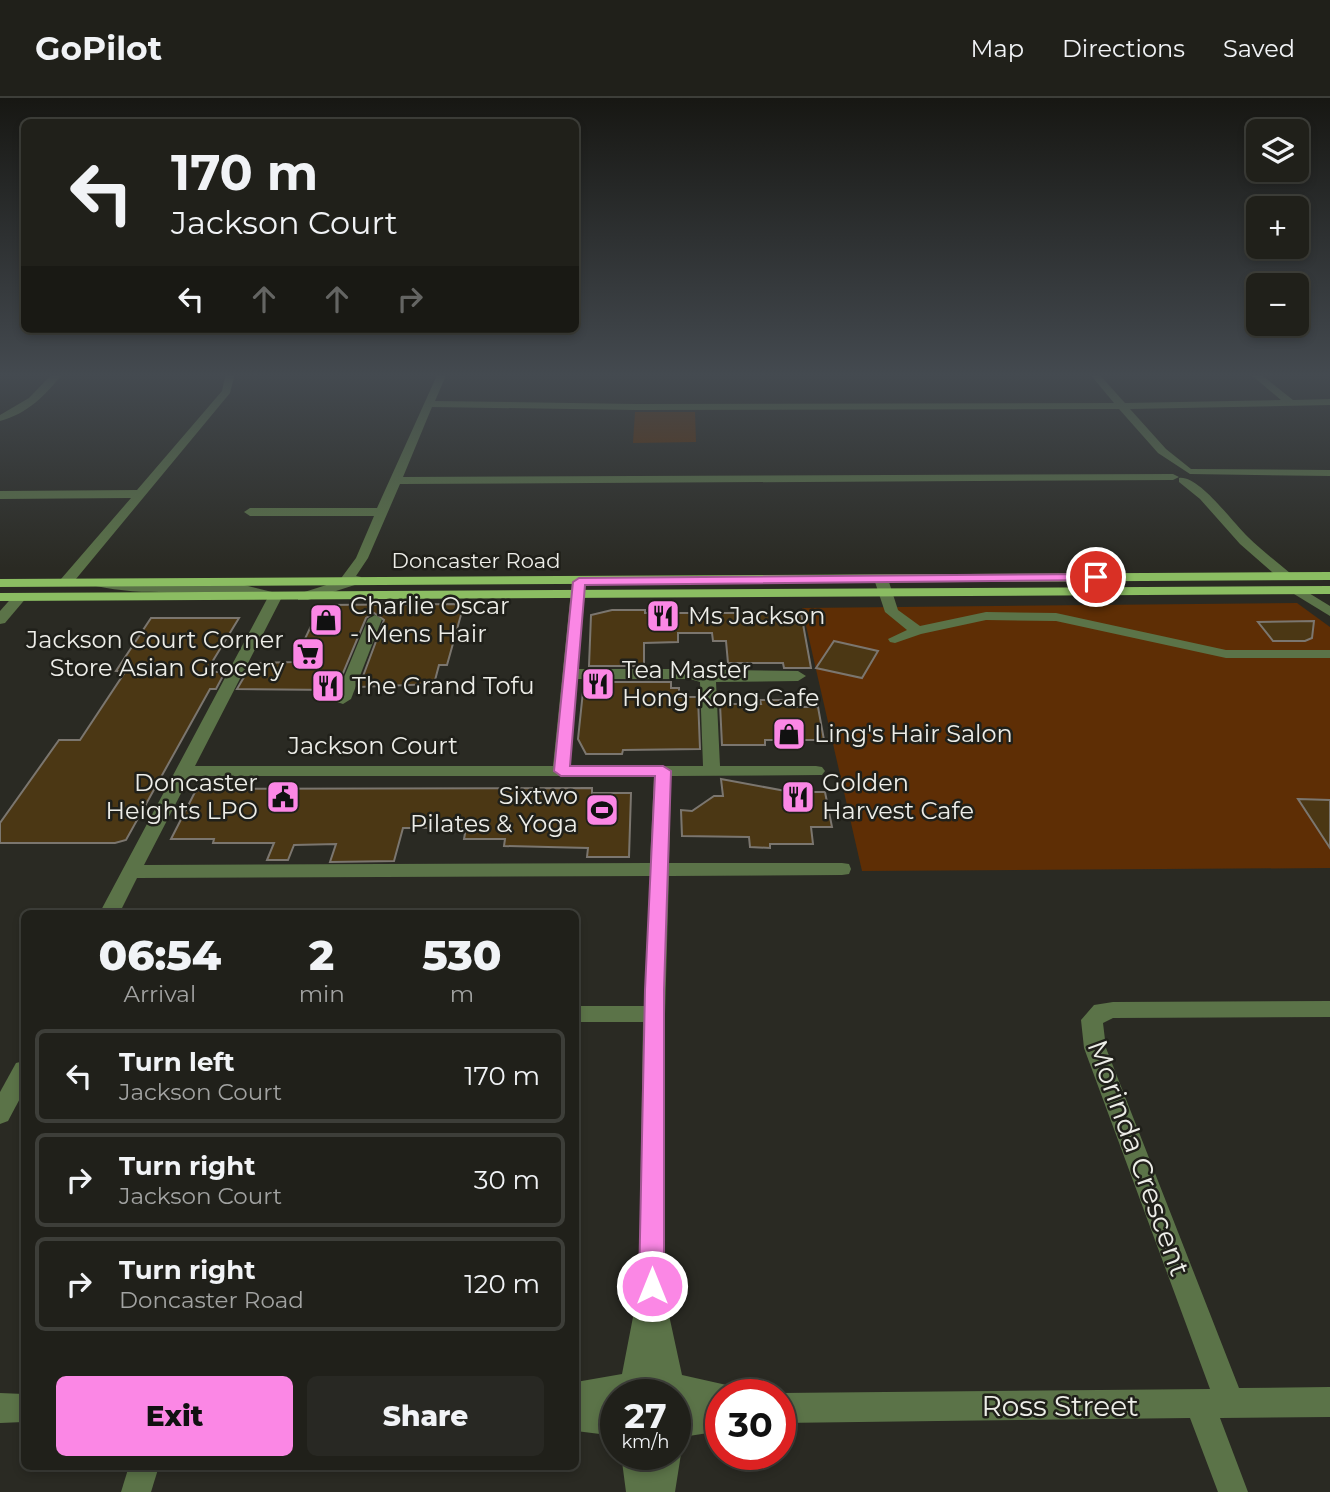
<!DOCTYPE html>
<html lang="en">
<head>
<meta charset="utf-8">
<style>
	:root { --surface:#20201a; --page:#282823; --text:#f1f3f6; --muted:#a2a3a2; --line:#3d3e39; --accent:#fb87e5 }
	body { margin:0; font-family:Montserrat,sans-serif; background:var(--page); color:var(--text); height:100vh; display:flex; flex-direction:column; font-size:26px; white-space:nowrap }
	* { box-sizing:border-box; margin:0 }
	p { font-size:23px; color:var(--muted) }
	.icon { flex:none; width:38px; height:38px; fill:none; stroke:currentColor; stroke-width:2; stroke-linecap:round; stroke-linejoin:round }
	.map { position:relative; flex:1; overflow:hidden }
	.details { position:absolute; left:21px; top:812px; width:558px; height:560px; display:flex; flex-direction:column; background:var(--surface); border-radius:10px; box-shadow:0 4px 10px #0003,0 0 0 2px var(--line) }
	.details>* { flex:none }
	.banner { position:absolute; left:21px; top:21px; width:558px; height:214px; border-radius:10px; box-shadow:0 4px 10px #0003,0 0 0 2px var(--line); background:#20201a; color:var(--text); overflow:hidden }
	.fabs { position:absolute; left:1246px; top:21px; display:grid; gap:14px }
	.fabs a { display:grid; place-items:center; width:63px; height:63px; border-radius:10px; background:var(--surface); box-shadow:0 4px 10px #0003,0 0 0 2px var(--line); font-size:35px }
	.speed { position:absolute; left:600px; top:1281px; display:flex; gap:14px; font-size:35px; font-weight:700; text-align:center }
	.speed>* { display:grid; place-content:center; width:91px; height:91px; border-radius:50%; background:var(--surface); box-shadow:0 4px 10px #0003,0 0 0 2px var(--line); line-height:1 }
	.speed small { font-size:18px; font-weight:400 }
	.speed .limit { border:10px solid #d22; background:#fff; color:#111 }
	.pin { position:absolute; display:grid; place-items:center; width:60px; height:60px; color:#fff; margin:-30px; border:4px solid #fff; border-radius:50%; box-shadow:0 2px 7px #0007 }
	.me { position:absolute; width:77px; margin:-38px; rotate:0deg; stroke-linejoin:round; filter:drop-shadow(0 0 5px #0008) }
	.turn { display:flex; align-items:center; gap:24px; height:147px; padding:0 35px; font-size:32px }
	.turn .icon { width:91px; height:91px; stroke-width:2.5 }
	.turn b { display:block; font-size:49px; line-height:60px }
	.lanes { display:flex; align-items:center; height:66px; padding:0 35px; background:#0003; justify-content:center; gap:35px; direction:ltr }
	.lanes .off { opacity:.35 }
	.eta { display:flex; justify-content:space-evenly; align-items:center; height:119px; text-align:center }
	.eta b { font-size:42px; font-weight:800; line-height:49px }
	.action { display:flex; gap:14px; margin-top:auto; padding:14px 35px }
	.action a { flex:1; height:80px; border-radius:10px; background:var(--accent); color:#111; font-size:28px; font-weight:800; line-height:80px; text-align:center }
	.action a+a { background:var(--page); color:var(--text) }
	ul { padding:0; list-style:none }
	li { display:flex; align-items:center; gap:21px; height:94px; margin:0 14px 10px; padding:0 21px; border:4px solid var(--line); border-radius:10px }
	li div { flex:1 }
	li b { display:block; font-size:26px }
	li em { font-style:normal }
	header { display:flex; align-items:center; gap:42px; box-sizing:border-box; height:98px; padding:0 35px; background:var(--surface); border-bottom:2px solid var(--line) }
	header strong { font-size:33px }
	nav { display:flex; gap:38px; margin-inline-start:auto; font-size:24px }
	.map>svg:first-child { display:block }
</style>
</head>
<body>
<header>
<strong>GoPilot</strong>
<nav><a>Map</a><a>Directions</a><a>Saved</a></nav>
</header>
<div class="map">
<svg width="1330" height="1394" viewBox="0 0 1330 1394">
	<rect width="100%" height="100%" fill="#2a2a23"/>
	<!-- green -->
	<g fill="#5e2e05">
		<polygon points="635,314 695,314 696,344 633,345"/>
		<polygon points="1297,505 1330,529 1330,770 862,773 802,510"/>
	</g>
	<!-- building -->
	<g fill="#4b3714" stroke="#7b766f" stroke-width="2">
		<polygon points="464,506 447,567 439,567 434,586 359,589 384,522 374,515 366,520 336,592 237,591 247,574 253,574 258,565 294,564 321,507"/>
		<polygon points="612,512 645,512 645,515 801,515 811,570 784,570 783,565 728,565 726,543 713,543 712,535 678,535 678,544 644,545 644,568 589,568 591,517"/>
		<polygon points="151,520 239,520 206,574 225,574 216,591 210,591 126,742 115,745 0,745 0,725 59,642 80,642 125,574 116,573"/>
		<polygon points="1314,523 1312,540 1305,543 1273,543 1258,524"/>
		<polygon points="834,543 878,553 862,580 816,570"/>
		<polygon points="584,584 671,584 671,590 679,590 679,599 698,599 700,651 623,652 622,656 586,656 578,641"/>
		<polygon points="760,602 789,602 790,609 818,609 824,642 765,642 765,647 722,647 720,606 761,606"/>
		<polygon points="721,681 791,694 825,694 832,729 811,729 813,746 770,746 770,750 750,749 749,739 682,738 681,712 692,713 714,698 723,698"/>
		<polygon points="592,690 592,695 631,695 629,759 587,759 588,750 504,748 505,741 464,741 466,730 403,730 394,763 330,764 336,746 294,747 288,762 267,762 274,745 213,745 214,741 171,741 195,694 201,691"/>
		<polygon points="1298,701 1330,702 1330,750"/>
	</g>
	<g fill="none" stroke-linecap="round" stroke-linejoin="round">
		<!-- minor -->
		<g fill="#5b7348" fill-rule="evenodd">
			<path d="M53,275H63C46,297 27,316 0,323V317L29,300Z"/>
			<polygon points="226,275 235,275 230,295 71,487 61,487 61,481 131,400 0,401 0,393 137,392 222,293"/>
			<polygon points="438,275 447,275 435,303 636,306 1114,305 1089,275 1098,275 1125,305 1281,302 1249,275 1259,275 1293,302 1330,301 1330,307 1130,311 1166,351 1191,371 1330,372 1330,378 1190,376 1158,355 1119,311 636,312 432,309 403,379 1173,376 1179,379 1173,382 400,386 368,460 356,478 361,479 361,485 308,502 298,502 298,496 339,483 356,460 374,418 250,418 244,414 250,410 377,410"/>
			<path d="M1179,380C1199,377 1233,425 1248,439C1261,452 1276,463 1290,475V481H1280L1240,446L1200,401L1179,384Z"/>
			<polygon points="881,477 888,481 898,512 920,528 986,514 1056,515 1226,552 1330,552 1330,560 1226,560 1056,523 986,522 921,536 895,545 890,544 888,541 907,532 885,514 874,481"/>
			<path d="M579,479L586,483L578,571H691L708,576L725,572L798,573L806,578L798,583L716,584L720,668H816L822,669L825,673L822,677L671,678L669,765H842L849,766L851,771L849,776L842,777L669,778L665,916L664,1194L682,1277L731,1288L735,1297H721V1333L676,1340V1297H661L656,1293L644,1297H616V1308L608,1307L616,1308V1338L576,1333V1284L622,1276L639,1188L643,924H576V908H644L650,778L137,780L119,816H99L267,501C212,487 153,501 96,488V482L145,487H244L280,496L282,499L195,668H553L572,483ZM577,581H690L700,584L703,668H570ZM190,678H654L650,765L144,767Z"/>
			<polygon points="1299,489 1330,508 1330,518 1294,496 1294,490"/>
			<polygon points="20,495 27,499 5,525 0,526 0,513 15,496"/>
			<polygon points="375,517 382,521 351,601 343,606 337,604 335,601 368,521"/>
			<polygon points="1330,903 1330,919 1113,920 1103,925 1106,950 1239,1290 1330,1289 1330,1319 1220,1320 1248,1394 1218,1394 1190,1320 780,1325 780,1297 777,1297 780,1295 1210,1291 1084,950 1081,922 1094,907 1113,904"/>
			<polygon points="24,963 24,993 8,1023 0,1026 0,994 16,965"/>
			<polygon points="0,1295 24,1296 24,1324 0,1325"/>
			<polygon points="676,1345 681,1356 675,1394 626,1394 621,1356 676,1356"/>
			<polygon points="129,1368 159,1368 151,1394 121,1394"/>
		</g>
		<!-- major -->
		<g fill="#8bbd62" fill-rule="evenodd">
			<polygon points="1330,474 1330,482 0,489 0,481"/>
			<polygon points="1330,488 1330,496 0,503 0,495"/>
		</g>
	</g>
	<!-- sky -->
	<linearGradient id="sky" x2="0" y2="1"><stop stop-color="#171713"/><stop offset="0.59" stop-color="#444a50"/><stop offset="1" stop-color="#444a50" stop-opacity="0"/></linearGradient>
	<rect width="1330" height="470" fill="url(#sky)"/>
	<!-- route -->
	<polygon fill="#fb87e5" stroke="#a35895" stroke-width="2" points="1096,476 1102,479 1101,482 585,487 570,668 663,668 671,673 664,892 664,1188 660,1197 652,1200 643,1197 639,1188 645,892 655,678 561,678 554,673 573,484 579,480"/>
	<!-- icons -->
	<defs>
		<symbol id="restaurant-square" viewBox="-11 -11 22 22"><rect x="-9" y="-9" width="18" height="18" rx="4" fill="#fb87e5" stroke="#20201a"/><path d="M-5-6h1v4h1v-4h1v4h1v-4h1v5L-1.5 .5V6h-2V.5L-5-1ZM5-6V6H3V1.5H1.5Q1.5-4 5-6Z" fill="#111"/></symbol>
		<symbol id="shop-square" viewBox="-11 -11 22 22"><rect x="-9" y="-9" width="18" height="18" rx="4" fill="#fb87e5" stroke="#20201a"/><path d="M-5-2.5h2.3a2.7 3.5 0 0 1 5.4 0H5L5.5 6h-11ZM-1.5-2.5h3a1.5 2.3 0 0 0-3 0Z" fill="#111"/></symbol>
		<symbol id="supermarket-square" viewBox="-11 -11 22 22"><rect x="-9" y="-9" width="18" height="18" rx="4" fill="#fb87e5" stroke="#20201a"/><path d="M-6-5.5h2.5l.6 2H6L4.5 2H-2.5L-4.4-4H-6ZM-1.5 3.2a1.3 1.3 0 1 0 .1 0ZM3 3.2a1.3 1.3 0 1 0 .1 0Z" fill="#111"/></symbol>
		<symbol id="civic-square" viewBox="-11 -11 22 22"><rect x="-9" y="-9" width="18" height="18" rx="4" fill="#fb87e5" stroke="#20201a"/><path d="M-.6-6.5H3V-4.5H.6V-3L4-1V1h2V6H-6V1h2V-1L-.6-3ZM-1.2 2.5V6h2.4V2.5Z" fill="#111"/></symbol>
		<symbol id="stadium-square" viewBox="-11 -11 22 22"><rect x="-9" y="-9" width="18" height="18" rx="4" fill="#fb87e5" stroke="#20201a"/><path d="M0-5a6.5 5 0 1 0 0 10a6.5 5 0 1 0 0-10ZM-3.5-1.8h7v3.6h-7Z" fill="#111"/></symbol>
	</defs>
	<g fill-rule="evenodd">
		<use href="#restaurant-square" x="644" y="499" width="38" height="38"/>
		<use href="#shop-square" x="307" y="503" width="38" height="38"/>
		<use href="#supermarket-square" x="289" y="537" width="38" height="38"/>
		<use href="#restaurant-square" x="579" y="567" width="38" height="38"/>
		<use href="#restaurant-square" x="309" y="569" width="38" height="38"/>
		<use href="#shop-square" x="770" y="617" width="38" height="38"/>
		<use href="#civic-square" x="264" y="680" width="38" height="38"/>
		<use href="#restaurant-square" x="779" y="680" width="38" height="38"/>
		<use href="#stadium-square" x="583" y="693" width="38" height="38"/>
	</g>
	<g text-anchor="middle" stroke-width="5" stroke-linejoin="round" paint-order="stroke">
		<!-- far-street labels -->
		<g font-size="21" fill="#edede8" stroke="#20201a">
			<text x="476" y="470">Doncaster Road</text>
		</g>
		<!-- poi labels -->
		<g font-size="24" fill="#edede8" stroke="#20201a" text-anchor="start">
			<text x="350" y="516">Charlie Oscar<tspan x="350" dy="28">- Mens Hair</tspan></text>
			<text x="688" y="526">Ms Jackson</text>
			<text x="284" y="550" text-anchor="end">Jackson Court Corner<tspan x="284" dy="28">Store Asian Grocery</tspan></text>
			<text x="622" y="580">Tea Master<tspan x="622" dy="28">Hong Kong Cafe</tspan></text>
			<text x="352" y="596">The Grand Tofu</text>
			<text x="814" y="644">Ling's Hair Salon</text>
			<text x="258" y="693" text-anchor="end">Doncaster<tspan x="258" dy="28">Heights LPO</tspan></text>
			<text x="822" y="693">Golden<tspan x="822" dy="28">Harvest Cafe</tspan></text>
			<text x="578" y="706" text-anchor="end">Sixtwo<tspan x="578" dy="28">Pilates &amp; Yoga</tspan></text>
		</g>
		<!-- street labels -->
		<g font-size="24" fill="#edede8" stroke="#20201a">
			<text x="373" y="656">Jackson Court</text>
		</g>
		<!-- near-street labels -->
		<g font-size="28" fill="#edede8" stroke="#20201a">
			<text transform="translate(1139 1060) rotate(70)" y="10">Morinda Crescent</text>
			<text x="1060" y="1318">Ross Street</text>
		</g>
	</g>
</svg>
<div class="fabs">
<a><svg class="icon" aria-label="layers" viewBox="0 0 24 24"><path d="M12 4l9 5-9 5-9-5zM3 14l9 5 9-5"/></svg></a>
<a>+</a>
<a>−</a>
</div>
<div class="speed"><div>27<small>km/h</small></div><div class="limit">30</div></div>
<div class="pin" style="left:1096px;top:479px;background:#d93025"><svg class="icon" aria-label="arrive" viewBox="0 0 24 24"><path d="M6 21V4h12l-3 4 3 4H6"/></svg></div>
<svg class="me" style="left:652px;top:1188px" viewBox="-20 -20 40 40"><circle r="17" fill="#fb87e5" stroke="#fff" stroke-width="3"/><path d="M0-11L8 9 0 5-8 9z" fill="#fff"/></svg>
<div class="banner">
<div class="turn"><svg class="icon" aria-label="left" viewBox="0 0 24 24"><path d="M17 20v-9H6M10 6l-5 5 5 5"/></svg><div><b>170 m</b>Jackson Court</div></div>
<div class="lanes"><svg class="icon" aria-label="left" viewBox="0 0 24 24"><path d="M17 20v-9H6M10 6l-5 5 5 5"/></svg><svg class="icon off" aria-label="ahead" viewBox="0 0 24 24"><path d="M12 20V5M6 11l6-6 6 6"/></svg><svg class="icon off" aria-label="ahead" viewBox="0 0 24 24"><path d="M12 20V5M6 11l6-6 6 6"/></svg><svg class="icon off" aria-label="right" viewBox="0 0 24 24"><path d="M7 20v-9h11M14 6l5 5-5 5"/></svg></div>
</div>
<section class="details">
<div class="eta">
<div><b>06:54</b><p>Arrival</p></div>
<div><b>2</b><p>min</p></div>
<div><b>530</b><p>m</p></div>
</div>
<ul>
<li><svg class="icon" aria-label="left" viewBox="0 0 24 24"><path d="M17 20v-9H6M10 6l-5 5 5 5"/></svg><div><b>Turn left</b><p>Jackson Court</p></div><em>170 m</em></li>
<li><svg class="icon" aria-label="right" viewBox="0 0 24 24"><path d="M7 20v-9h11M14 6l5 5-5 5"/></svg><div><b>Turn right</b><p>Jackson Court</p></div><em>30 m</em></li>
<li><svg class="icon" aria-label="right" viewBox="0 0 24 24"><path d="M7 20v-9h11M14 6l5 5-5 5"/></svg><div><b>Turn right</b><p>Doncaster Road</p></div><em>120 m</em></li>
</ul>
<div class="action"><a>Exit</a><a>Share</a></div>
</section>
</div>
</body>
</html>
